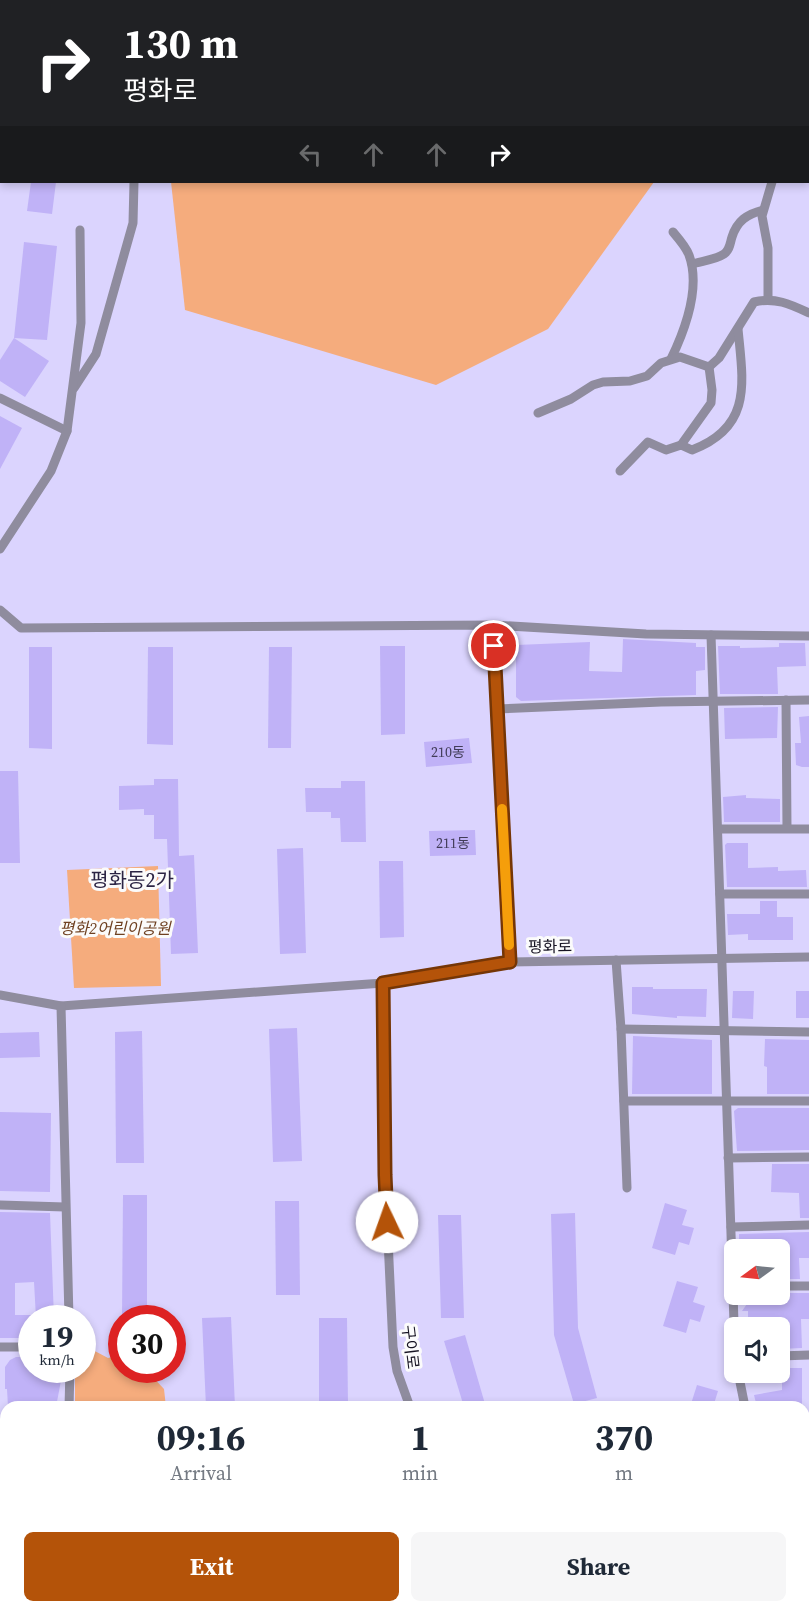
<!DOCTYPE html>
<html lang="en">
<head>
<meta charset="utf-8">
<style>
	:root { --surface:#fff; --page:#f6f6f7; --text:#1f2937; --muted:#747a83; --accent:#b45309 }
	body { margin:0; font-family:"Source Serif 4","Noto Sans KR",serif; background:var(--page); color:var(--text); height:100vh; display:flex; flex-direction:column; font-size:22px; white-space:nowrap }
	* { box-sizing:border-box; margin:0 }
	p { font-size:20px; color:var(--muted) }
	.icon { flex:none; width:33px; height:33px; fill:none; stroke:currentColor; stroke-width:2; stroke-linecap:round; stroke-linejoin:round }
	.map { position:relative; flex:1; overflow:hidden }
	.drawer { position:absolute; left:0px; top:1401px; width:810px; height:212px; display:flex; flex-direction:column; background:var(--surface); border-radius:18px 18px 0 0; box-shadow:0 3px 9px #0003 }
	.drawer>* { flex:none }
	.banner { position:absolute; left:0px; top:0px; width:810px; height:183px; box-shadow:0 3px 9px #0003; background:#202124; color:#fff; overflow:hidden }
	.needle { width:39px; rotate:255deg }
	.tools { position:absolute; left:724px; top:1239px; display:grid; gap:12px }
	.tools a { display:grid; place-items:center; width:66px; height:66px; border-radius:9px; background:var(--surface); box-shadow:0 3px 9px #0003; font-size:30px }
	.speed { position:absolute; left:18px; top:1305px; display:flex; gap:12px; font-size:30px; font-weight:700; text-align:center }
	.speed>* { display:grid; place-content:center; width:78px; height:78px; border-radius:50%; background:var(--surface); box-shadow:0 3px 9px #0003; line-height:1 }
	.speed small { font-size:15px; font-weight:400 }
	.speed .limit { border:9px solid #d22; background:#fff; color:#111 }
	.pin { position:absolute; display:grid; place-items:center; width:51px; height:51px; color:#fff; margin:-26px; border:3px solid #fff; border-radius:50%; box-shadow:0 2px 6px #0007 }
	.me { position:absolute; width:66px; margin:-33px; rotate:357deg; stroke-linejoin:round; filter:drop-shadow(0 0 4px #0008) }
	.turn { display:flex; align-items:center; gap:21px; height:126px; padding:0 24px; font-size:27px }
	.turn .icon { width:78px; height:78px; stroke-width:2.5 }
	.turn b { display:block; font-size:42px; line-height:51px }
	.lanes { display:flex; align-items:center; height:57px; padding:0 24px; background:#0003; justify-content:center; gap:30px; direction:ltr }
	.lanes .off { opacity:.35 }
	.eta { display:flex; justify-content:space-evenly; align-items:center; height:102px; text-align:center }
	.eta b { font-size:36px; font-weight:700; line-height:42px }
	.button { display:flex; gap:12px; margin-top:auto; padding:12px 24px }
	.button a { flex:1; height:69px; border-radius:9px; background:var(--accent); color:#fff; font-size:24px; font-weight:700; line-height:69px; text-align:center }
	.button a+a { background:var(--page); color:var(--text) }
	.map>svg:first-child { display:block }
</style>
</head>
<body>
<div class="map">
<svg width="809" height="1612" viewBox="0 0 809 1612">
	<rect width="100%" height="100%" fill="#dbd4fe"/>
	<!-- green -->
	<g fill="#f5ac7d">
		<polygon points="332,0 759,0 330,1"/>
		<polygon points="171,182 654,182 548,329 436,385 185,310"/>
		<polygon points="158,866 161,986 74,988 67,870"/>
		<polygon points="91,1349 108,1358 121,1355 122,1370 146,1370 164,1389 166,1407 75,1407 75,1370 82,1370 83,1353"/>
		<polygon points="117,1606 463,1606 464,1612 114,1612"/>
	</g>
	<!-- water -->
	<polygon fill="#39caa8" points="132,1606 332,1606 332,1607 331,1612 128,1612"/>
	<!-- building -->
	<g fill="#c0b2f7">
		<polygon points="31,182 56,182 52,214 27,211"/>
		<polygon points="24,242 57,246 47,340 14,338"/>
		<polygon points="14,338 49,361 25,397 0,381 0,360"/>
		<polygon points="0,416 22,428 0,469"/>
		<polygon points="623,639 696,643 696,647 705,647 705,670 696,671 696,695 521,701 516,697 516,645 590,642 589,671 622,672"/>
		<polygon points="779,643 805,643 806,666 777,667 778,694 720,694 718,646 740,646 740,648 779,647"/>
		<polygon points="380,646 405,646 405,734 381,735"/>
		<polygon points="29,647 52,647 52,749 29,748"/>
		<polygon points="148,647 173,647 173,745 147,744"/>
		<polygon points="269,647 292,647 291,748 268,748"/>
		<polygon points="778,707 777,738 725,739 724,708"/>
		<polygon points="809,716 809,767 802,767 796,765 795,743 801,743 799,717"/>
		<polygon points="469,738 472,763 426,767 424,742"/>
		<polygon points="0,771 18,771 20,863 0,863"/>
		<polygon points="154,779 178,779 179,856 194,855 198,953 171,954 167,839 154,839 154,815 144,815 144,809 119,810 119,786 154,785"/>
		<polygon points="341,781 365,781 366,842 341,842 340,818 331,818 331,812 306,812 305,788 341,788"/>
		<polygon points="746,795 746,798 780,799 780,822 724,822 723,797"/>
		<polygon points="475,830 476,855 430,856 429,831"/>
		<polygon points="727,843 748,843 748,868 778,867 778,871 806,870 807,887 727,887 725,845"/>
		<polygon points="303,848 306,953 280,954 277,849"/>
		<polygon points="379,861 403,861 404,937 380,938"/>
		<polygon points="760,901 777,901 777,917 793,917 793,940 748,940 748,934 728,935 727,914 760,914"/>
		<polygon points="632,987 653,987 653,989 707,989 706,1017 677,1016 677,1018 632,1014"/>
		<polygon points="733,991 754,991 753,1019 732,1018"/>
		<rect x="796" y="991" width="13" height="27"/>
		<polygon points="297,1028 302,1161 273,1162 269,1029"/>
		<polygon points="142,1031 144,1163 116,1163 115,1032"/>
		<polygon points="39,1032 40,1057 0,1058 0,1033"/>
		<polygon points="633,1036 712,1040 712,1094 632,1094"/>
		<polygon points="765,1039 809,1040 809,1094 767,1094 767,1067 764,1066"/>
		<polygon points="738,1108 809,1108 809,1150 737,1151 734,1111"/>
		<polygon points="0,1112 51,1113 50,1192 0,1191"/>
		<polygon points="772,1164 809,1164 809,1218 800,1218 799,1193 771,1192"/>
		<polygon points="123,1195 147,1195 147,1318 122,1318"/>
		<polygon points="275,1201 299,1201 300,1295 276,1295"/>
		<polygon points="665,1203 687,1210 682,1225 694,1228 689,1245 679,1242 675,1255 652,1248"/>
		<polygon points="0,1212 50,1213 54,1318 36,1318 34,1282 15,1283 15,1315 32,1315 32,1338 0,1338"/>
		<polygon points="575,1213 578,1328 597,1398 574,1404 554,1335 551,1214"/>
		<polygon points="438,1215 461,1215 464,1318 441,1318"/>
		<polygon points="809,1232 809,1258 799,1258 800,1279 780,1279 780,1250 739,1250 739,1234"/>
		<polygon points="677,1281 698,1287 693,1302 705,1306 700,1322 690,1319 686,1333 663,1326"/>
		<polygon points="780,1293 809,1293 809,1319 801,1319 802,1348 780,1349 780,1328 775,1328 775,1322 748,1321 748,1311 742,1311 754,1294 780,1294"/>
		<polygon points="231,1317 235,1407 206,1407 202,1318"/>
		<polygon points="319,1318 347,1318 348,1407 319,1407"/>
		<polygon points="465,1335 485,1404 474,1407 464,1407 444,1341"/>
		<polygon points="16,1357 32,1357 32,1370 63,1370 56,1407 8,1407 7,1389 5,1389 5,1367 10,1360"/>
		<polygon points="782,1368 802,1368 802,1407 757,1407 754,1395 782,1390"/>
		<polygon points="697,1385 718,1391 713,1407 690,1407"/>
	</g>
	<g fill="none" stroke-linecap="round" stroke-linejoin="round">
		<!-- street -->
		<g stroke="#8f8c9e" stroke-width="9">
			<polyline points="147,2 148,0"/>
			<polyline points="808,102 809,102"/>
			<path d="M692,264C702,261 715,260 724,254C730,250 730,243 732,237C737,221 747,214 763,210"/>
			<polyline points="768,299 768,248 762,216 772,182"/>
			<path d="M671,359C685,330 701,288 689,255C686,247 679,239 673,232"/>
			<polyline points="74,388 96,354 133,223 134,182"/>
			<polyline points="0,398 67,431"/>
			<path d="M538,413L571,399L593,385L603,382L630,381L647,376L661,363L680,357L709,367L719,358L754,302C775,297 790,304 809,313"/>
			<polyline points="681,445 711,403 712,390 709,367"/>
			<path d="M620,471L648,442L666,450L681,445L692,450C753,427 743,382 738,329"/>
			<polyline points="0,549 51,471 67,431 81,323 80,230"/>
			<polyline points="0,610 21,628 493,625 646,634 809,636"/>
			<polyline points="493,625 510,962"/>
			<polyline points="711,635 735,1353"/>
			<polyline points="786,700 787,828"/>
			<polyline points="497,709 661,702 809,700"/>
			<polyline points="718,829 809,829"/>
			<polyline points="720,894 809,894"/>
			<polyline points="616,960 621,1029 627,1188"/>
			<polyline points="383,983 385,1175 393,1347 397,1371 410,1407"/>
			<polyline points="0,995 61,1006 383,983 510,962 809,957"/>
			<polyline points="61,1006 69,1318"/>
			<polyline points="621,1029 809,1032"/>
			<polyline points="624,1101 809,1101"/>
			<polyline points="728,1158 809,1157"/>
			<polyline points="0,1205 65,1207"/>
			<polyline points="731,1227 809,1225"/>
			<polyline points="780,1286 809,1286"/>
			<polyline points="0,1347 32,1347"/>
			<polyline points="780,1356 809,1355"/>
			<polyline points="738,1372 745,1407"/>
			<polyline points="69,1407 70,1370"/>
			<polyline points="804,1467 809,1466"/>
			<polyline points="804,1509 809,1508"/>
			<polyline points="0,1562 6,1562"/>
			<polyline points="478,1606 478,1612"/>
			<polyline points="527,1612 534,1606"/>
		</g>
	</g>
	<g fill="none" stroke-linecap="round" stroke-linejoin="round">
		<defs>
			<polyline id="route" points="387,1222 385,1175 383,983 510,962 494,646"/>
		</defs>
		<!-- route casing -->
		<use href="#route" stroke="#753606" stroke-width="15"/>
		<!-- route -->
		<use href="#route" stroke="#b45309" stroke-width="10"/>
		<!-- slow -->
		<polyline stroke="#f59e0b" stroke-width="10" points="502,809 509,945"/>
	</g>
	<g text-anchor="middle" stroke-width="6" stroke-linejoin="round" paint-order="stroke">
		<!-- number labels -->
		<g font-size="14" fill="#413c58">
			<text x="448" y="757">210동</text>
			<text x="453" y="848">211동</text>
		</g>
		<!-- park labels -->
		<g font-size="16" font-style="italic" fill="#6f4122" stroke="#fbfbfb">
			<text x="115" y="934">평화2어린이공원</text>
		</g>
		<!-- street labels -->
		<g font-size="16" fill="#171423" stroke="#fbfbfb">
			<text transform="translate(550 946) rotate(-1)" y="6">평화로</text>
			<text transform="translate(411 1347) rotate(83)" y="6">구이로</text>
		</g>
		<!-- quarter labels -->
		<g font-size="20" fill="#2b2444" stroke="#fbfbfb">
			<text x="132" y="887">평화동2가</text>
		</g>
	</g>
</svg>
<div class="tools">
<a><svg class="needle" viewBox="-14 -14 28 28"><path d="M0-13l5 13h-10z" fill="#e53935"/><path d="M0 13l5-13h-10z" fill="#747a83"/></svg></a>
<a><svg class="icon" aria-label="sound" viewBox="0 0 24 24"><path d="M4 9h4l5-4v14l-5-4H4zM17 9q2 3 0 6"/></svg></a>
</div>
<div class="speed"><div>19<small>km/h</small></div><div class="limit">30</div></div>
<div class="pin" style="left:494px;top:646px;background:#d93025"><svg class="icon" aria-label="arrive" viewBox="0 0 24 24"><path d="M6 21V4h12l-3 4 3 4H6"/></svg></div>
<svg class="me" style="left:387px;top:1222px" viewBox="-20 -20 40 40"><circle r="19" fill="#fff"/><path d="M0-13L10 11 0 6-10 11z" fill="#b45309"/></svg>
<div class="banner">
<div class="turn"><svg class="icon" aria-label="right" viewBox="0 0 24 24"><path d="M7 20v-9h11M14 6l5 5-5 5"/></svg><div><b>130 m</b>평화로</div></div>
<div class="lanes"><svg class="icon off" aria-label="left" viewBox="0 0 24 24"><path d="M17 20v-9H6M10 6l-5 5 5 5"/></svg><svg class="icon off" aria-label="ahead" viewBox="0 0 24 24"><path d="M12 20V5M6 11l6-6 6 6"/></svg><svg class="icon off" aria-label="ahead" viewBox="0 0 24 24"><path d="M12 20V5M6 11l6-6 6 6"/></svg><svg class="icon" aria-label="right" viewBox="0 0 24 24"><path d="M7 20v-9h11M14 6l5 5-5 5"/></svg></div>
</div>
<section class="drawer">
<div class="eta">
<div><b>09:16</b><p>Arrival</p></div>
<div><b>1</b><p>min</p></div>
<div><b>370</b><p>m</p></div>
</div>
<div class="button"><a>Exit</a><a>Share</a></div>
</section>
</div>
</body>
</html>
